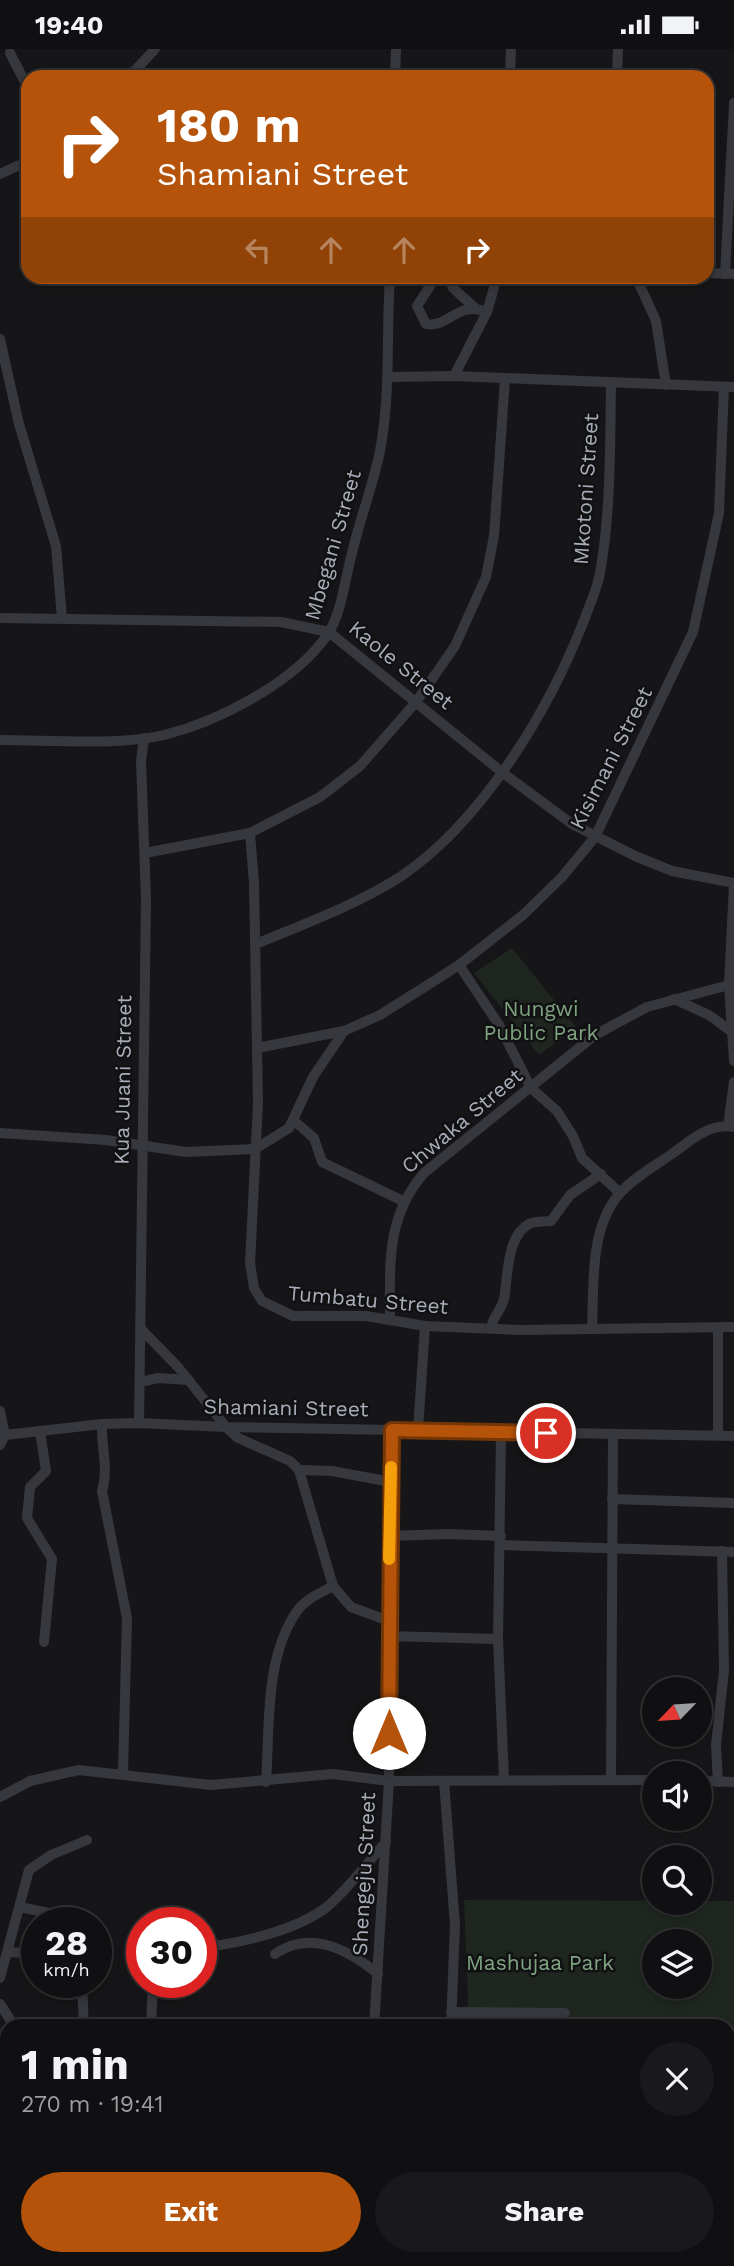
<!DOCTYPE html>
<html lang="en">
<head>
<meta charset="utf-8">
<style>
	:root { --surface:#101012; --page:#19191b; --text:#f1f3f6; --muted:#9c9d9f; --line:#303032; --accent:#b45309 }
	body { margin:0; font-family:"Work Sans",sans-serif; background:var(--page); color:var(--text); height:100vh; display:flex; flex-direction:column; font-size:26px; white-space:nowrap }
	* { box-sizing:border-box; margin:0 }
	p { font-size:23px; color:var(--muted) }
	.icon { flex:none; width:38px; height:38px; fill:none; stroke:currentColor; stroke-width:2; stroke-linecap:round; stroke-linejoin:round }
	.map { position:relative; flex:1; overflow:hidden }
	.panel { position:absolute; left:0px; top:1970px; width:735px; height:247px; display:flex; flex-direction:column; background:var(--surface); border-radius:21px 21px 0 0; box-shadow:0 4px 10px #0003,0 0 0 2px var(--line) }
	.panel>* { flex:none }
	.banner { position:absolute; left:21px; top:21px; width:693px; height:214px; border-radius:21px; box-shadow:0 4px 10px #0003,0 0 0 2px var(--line); background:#b45309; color:#fff; overflow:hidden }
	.needle { width:46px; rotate:245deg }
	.buttons { position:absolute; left:642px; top:1628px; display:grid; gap:14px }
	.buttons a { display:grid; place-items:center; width:70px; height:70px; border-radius:50%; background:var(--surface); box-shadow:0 4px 10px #0003,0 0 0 2px var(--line); font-size:35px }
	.speed { position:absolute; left:21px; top:1858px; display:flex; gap:14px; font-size:35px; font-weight:700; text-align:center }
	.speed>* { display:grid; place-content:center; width:91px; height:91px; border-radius:50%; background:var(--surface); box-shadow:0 4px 10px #0003,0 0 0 2px var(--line); line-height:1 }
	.speed small { font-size:18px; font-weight:400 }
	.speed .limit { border:10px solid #d22; background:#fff; color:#111 }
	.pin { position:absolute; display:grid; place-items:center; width:60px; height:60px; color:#fff; margin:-30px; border:4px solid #fff; border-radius:50%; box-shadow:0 2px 7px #0007 }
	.me { position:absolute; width:77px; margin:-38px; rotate:0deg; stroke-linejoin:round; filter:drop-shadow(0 0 5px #0008) }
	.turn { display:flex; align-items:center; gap:24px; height:147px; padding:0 21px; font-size:32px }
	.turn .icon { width:91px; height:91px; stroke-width:2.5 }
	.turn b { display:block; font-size:49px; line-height:60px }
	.lanes { display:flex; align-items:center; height:66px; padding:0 21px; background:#0003; justify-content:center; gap:35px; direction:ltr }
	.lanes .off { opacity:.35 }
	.round { display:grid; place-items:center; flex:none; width:74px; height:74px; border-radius:37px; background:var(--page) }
	.summary { display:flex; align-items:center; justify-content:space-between; height:119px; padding:0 21px }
	h1 { font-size:42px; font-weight:700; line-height:52px }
	.primary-button { display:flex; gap:14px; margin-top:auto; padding:14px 21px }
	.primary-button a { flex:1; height:80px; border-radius:42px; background:var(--accent); color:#fff; font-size:28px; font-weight:700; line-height:80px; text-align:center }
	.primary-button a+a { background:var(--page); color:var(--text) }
	.status { display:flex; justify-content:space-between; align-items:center; height:49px; padding:0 35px; background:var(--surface); direction:ltr }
	.status svg { height:19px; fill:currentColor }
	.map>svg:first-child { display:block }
</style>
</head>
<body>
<div class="status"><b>19:40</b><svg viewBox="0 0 49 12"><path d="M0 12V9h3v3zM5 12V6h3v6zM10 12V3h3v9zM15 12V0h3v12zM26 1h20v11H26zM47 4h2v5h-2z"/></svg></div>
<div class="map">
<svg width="734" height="2217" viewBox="0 0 734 2217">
	<rect width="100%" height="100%" fill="#161618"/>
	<!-- green -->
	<g fill="#1e261f" fill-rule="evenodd">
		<polygon points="512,899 576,978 539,1006 474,924"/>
		<path d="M464,1851L734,1852V2096L728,2095V1978L469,1977ZM654,1892H700V1937H654Z"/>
		<polygon points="728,2172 734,2172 734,2217 528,2217 529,2210 728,2210"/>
	</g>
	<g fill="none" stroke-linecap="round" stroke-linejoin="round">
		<!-- street -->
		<g stroke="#37383d" stroke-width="10">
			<polyline points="10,4 28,39"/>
			<polyline points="510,25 617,27"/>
			<polyline points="129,28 155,0"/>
			<polyline points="395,28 396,0"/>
			<polyline points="510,28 511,0"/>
			<polyline points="617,28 618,0"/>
			<polyline points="0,125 28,112"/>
			<polyline points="707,224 734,225"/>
			<polyline points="725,225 734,54"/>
			<path d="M436,228L417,257L426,275C450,279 457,251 487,263"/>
			<polyline points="449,228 453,239 475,259"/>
			<polyline points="636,228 656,272 666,336"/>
			<polyline points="0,290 19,375 56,497 62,569"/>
			<polyline points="454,327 487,263 497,228"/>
			<polyline points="389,328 454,327 734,338"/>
			<polyline points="0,569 281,573 329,583 503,724 572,775 635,807 672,822 734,834"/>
			<path d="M0,691C49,691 118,697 164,686C220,672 295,633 328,585C342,563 345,529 352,504C360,470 373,436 380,402C391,344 386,286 390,228"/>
			<polyline points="250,784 254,834 258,1053 250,1214 254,1239 262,1252 293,1267 366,1267 425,1277 520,1281 734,1278"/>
			<polyline points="145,804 250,784 320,748 360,717 416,653 455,597 486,528 494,487 505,330"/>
			<polyline points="734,836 729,936 734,1012"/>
			<path d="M256,895C304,875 356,856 400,828C481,774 548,663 583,574C589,557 597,541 600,524C611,462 610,396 611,334"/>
			<polyline points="459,916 499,976 531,1039 557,1062 573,1087 582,1109 620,1144"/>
			<polyline points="674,950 709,966 732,983"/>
			<polyline points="257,999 344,982 380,966 423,939 459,916 523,866 562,828 595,788 693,583 719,464 724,338"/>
			<polyline points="293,1071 314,1089 322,1113 403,1152"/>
			<polyline points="728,1077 734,1033"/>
			<polyline points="0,1084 106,1091 186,1103 255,1100 289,1079 313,1028 344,982"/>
			<path d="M390,1269C390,1214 386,1168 424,1124L595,986L647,958L729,936"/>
			<polyline points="140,1279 178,1318 226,1378 238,1389 290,1412 299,1421 333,1537 351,1558 389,1572"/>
			<path d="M491,1279C493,1267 501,1262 504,1250C508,1230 506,1187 529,1175C535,1172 544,1173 551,1172L570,1146L601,1125"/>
			<path d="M592,1280C594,1237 589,1179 620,1144C634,1128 658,1115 676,1102C693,1089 711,1074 734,1078"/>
			<polyline points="140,1333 158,1329 189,1331"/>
			<polyline points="0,1362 5,1386 0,1396"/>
			<polyline points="139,1374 146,850 141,712 144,689"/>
			<path d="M102,1375C101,1399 109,1419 102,1442L127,1569L123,1724"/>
			<polyline points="418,1381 425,1277"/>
			<polyline points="40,1382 46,1422 30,1438 27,1469 52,1510 44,1593"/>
			<polyline points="501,1383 498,1590 504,1730"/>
			<polyline points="5,1386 102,1375 139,1374 226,1378 734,1387"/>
			<polyline points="718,1386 718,1280"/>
			<polyline points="299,1421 332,1422 391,1433"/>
			<polyline points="612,1450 734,1454"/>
			<polyline points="389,1487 448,1485 501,1487"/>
			<polyline points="501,1496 734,1503"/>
			<polyline points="388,1587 498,1590"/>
			<polyline points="611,1729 613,1385"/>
			<polyline points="444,1732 455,1876 451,1978"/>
			<polyline points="700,1732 734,1733"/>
			<path d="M266,1733C270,1678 264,1610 297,1562C306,1550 320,1544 333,1537"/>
			<polyline points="718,1733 716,1696 724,1621 722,1502"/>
			<polyline points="0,1748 30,1732 79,1721 211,1736 333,1725 389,1732 654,1731"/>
			<polyline points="20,1858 58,1866 68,1874"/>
			<path d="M201,1898C239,1895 298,1881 328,1857C349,1839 367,1814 386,1793"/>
			<polyline points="9,1903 37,1905"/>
			<path d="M275,1905C311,1880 349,1901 378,1925"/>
			<polyline points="0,1929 29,1821 51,1806 87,1791"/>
			<polyline points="82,1934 84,1978"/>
			<polyline points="0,1955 15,1978"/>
			<polyline points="451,1963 565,1964"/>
			<polyline points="151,1978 153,1934"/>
			<polyline points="374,1978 389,1732 392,1381"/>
			<polyline points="728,2114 734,2113"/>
			<polyline points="315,2210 315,2217"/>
			<polyline points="78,2217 78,2210"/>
			<polyline points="457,2217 458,2210"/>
		</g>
		<!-- secondary -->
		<g stroke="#45474d" stroke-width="16">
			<polyline points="0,2150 7,2150"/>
			<polyline points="728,2165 734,2165"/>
		</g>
	</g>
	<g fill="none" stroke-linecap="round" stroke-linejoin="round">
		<defs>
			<polyline id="route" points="389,1684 392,1381 546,1384"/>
		</defs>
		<!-- route casing -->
		<use href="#route" stroke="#753606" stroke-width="18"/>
		<!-- route -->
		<use href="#route" stroke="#b45309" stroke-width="12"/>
		<!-- slow -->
		<polyline stroke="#f59e0b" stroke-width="12" points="389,1510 391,1418"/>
	</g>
	<g text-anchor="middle" stroke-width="5" stroke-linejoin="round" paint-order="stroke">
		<!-- street labels -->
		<g font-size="21" fill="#a8adb8" stroke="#111113">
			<text transform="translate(586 440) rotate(-86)" y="7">Mkotoni Street</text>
			<text transform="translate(333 496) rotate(-74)" y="7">Mbegani Street</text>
			<text transform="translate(401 616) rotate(39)" y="7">Kaole Street</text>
			<text transform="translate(611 709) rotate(-63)" y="7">Kisimani Street</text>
			<text transform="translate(123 1031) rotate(-89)" y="7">Kua Juani Street</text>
			<text transform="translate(462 1072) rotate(-40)" y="7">Chwaka Street</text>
			<text transform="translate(368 1251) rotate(5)" y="7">Tumbatu Street</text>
			<text transform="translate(286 1359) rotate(1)" y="7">Shamiani Street</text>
			<text transform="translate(364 1825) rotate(-87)" y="7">Shengeju Street</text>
		</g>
		<!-- park labels -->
		<g font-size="21" fill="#7fa381" stroke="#111113">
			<text x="541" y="967">Nungwi<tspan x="541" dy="24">Public Park</tspan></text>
			<text x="540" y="1921">Mashujaa Park</text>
		</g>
	</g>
</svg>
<div class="buttons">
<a><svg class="needle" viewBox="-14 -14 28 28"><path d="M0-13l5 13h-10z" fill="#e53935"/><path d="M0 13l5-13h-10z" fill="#9c9d9f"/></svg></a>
<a><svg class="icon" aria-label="sound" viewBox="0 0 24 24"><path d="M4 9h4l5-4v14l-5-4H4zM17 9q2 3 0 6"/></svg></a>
<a><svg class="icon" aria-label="search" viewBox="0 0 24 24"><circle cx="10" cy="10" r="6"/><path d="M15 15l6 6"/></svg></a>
<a><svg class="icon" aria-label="layers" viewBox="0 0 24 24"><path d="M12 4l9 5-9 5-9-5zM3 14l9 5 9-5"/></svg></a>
</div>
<div class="speed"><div>28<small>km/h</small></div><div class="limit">30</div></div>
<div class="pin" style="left:546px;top:1384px;background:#d93025"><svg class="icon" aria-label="arrive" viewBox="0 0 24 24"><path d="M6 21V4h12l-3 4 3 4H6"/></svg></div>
<svg class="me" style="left:389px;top:1684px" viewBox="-20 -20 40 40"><circle r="19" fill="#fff"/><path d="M0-13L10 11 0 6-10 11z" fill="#b45309"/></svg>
<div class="banner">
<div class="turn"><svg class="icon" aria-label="right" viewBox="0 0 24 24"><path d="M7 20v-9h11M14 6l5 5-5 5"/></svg><div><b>180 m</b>Shamiani Street</div></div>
<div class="lanes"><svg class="icon off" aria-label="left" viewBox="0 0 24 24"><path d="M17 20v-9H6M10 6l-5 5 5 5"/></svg><svg class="icon off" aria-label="ahead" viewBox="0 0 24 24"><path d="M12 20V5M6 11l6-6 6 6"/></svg><svg class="icon off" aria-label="ahead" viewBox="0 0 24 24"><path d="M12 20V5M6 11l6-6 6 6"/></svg><svg class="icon" aria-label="right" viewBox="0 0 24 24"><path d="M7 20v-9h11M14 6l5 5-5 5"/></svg></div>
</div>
<section class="panel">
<div class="summary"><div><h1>1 min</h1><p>270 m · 19:41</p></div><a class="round"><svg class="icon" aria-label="close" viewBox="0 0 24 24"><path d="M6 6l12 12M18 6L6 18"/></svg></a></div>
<div class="primary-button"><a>Exit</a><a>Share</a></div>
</section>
</div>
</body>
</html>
